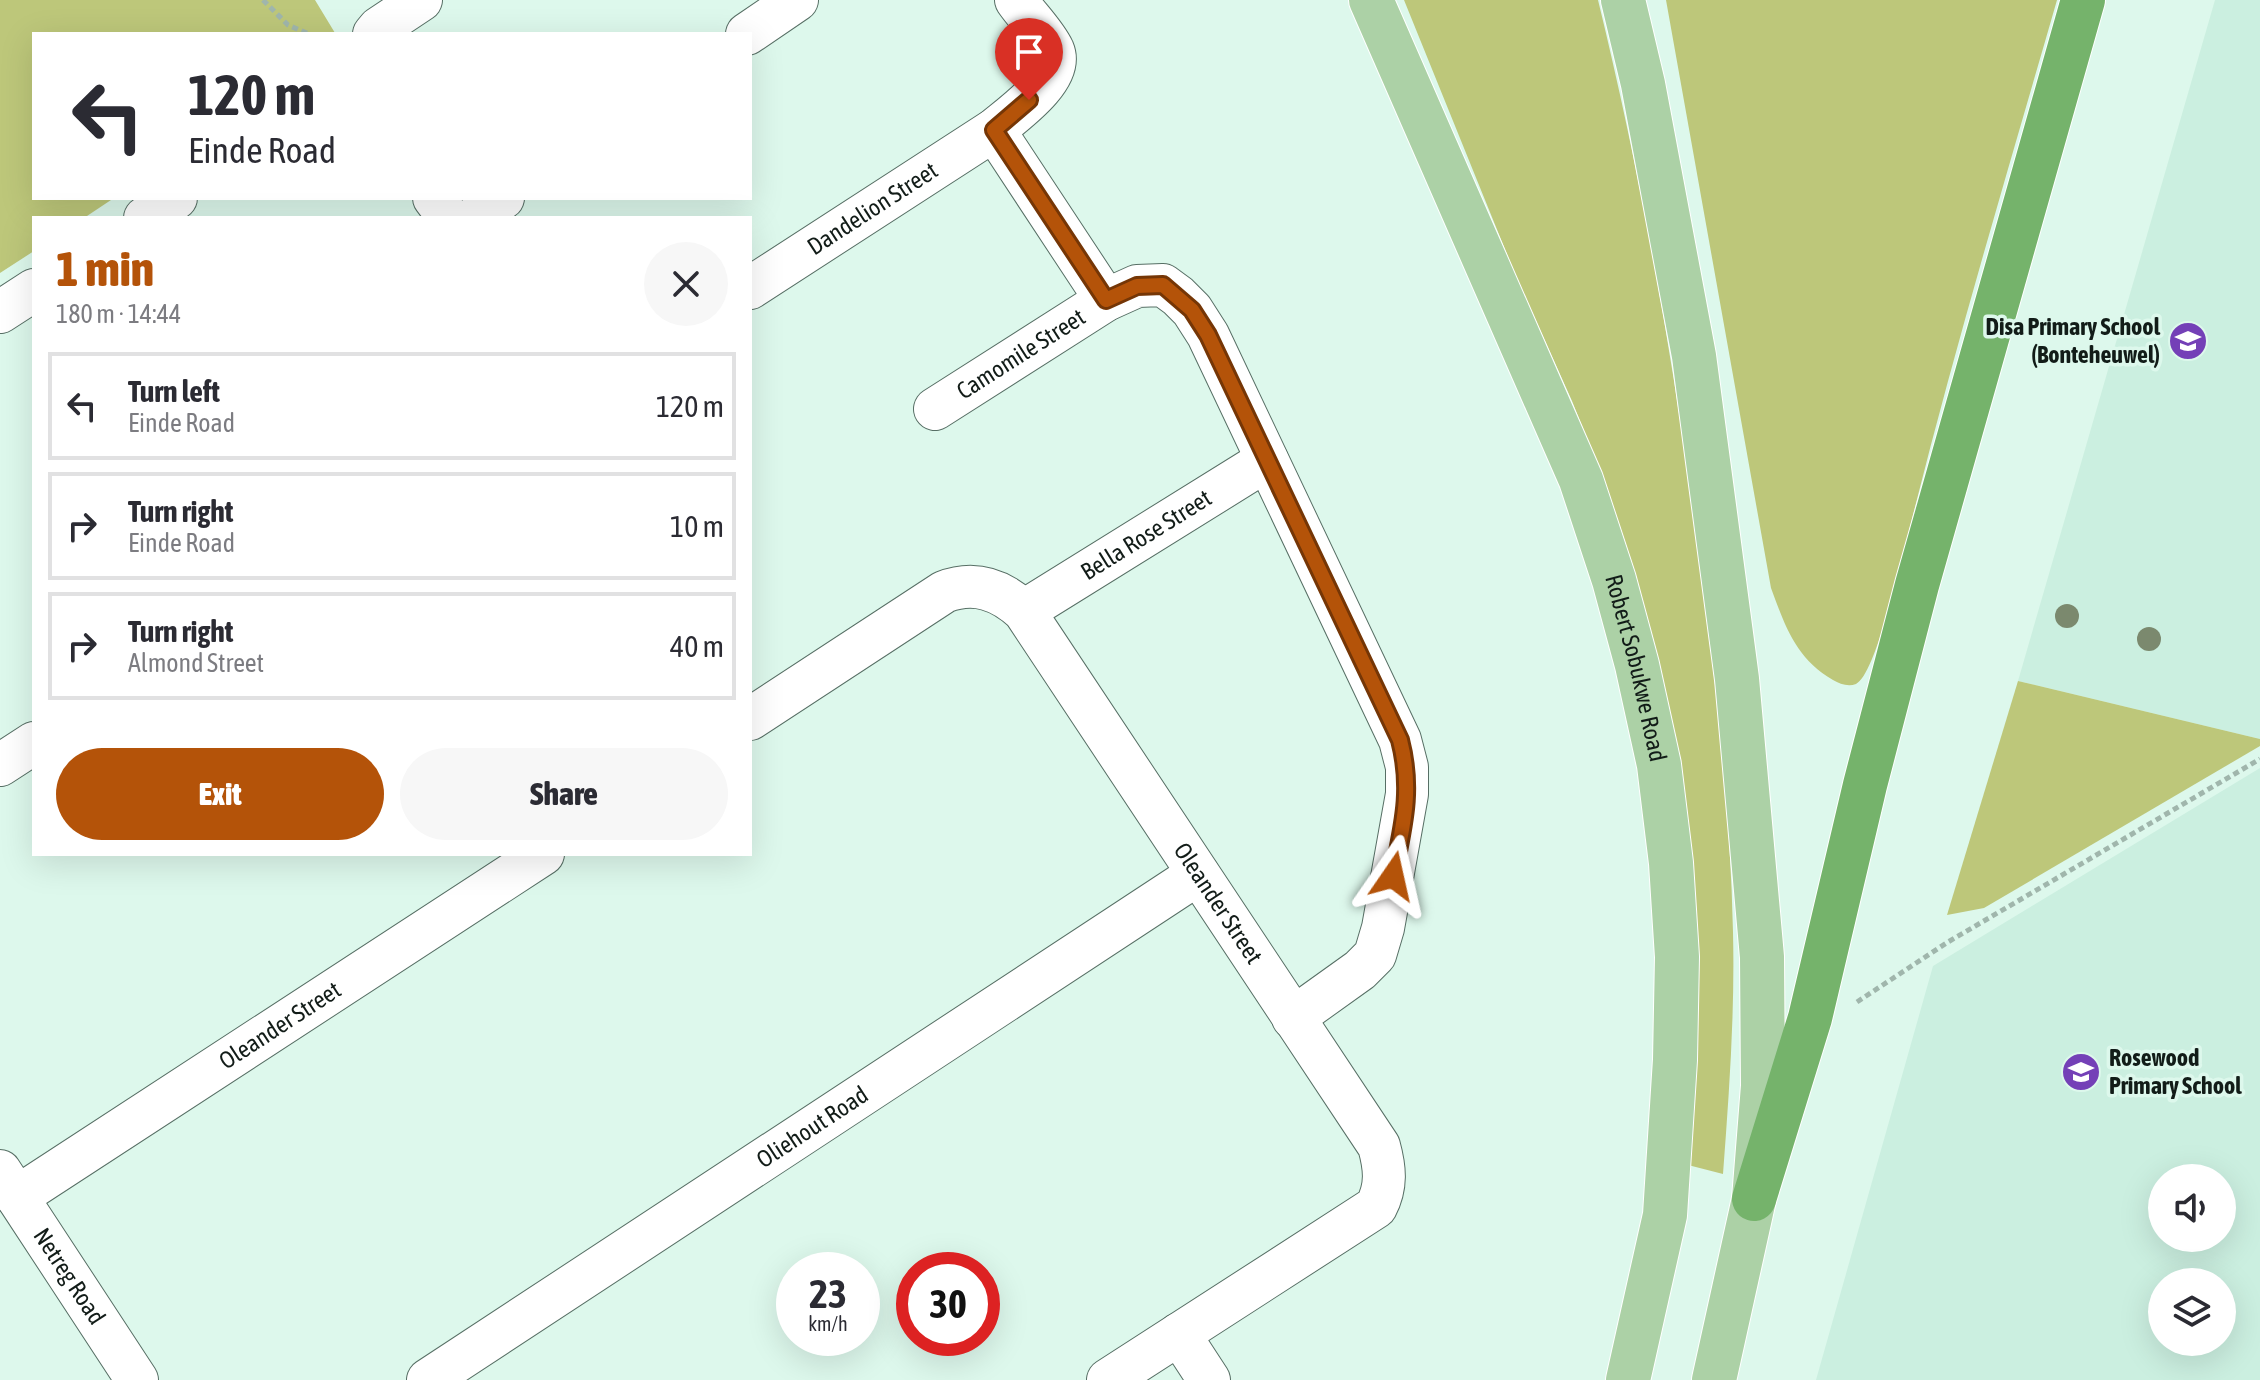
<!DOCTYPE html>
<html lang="en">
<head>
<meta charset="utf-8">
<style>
	:root { --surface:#fff; --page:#f7f7f7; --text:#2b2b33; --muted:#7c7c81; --line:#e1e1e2; --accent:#b45309 }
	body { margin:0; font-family:"Asap Condensed",sans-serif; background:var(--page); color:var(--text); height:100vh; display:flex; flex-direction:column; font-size:30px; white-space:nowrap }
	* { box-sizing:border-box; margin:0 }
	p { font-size:26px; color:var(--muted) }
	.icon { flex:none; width:44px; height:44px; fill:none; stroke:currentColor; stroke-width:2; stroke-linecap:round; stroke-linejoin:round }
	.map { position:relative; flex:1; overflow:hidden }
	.sheet { position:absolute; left:32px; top:216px; width:720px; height:640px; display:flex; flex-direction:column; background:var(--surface); border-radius:0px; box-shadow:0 8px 32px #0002 }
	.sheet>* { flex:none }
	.hud { position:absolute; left:32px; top:32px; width:720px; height:168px; border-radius:0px; box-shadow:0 8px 32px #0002; background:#fff; color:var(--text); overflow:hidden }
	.buttons { position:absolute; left:2148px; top:1164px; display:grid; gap:16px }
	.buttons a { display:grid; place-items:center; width:88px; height:88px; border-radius:50%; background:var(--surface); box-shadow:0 8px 32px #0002; font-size:40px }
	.speed { position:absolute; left:776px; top:1252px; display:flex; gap:16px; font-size:40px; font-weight:700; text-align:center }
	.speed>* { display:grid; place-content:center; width:104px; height:104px; border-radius:50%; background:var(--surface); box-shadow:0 8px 32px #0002; line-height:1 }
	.speed small { font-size:20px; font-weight:400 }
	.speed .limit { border:12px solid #d22; background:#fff; color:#111 }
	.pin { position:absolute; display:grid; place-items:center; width:68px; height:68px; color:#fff; margin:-82px -34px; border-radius:50% 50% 50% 0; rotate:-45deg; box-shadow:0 0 8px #0007 }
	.pin .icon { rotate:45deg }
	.me { position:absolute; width:88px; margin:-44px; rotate:11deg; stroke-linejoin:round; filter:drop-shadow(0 0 6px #0008) }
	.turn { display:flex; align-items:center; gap:28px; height:168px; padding:0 24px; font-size:36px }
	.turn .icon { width:104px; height:104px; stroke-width:2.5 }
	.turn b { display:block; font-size:56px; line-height:68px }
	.round { display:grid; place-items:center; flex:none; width:84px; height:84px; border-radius:42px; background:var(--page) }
	.overview { display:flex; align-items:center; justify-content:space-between; height:136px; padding:0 24px }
	h1 { font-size:48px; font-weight:800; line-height:60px; color:var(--accent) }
	.button { display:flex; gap:16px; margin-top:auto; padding:16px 24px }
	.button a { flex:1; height:92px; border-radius:48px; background:var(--accent); color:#fff; font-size:32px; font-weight:800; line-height:92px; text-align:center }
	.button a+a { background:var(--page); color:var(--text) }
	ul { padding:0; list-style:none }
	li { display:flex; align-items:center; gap:24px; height:108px; margin:0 16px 12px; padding:0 8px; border:4px solid var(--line); border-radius:0px }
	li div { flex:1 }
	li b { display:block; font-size:30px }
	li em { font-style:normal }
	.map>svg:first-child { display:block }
</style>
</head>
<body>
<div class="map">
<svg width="2260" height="1380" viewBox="0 0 2260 1380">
	<rect width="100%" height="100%" fill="#ddf8ec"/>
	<!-- built -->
	<g fill="#cbefe0" fill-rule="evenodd">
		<polygon points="2215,0 2260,0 2260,739 2018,681"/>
		<path d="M2260,768V1380H1816L1933,966ZM2162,1178H2222V1238H2162ZM2162,1282H2222V1342H2162Z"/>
	</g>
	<!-- green -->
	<g fill="#bdc77a">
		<polygon points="0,0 315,0 335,33 34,34 34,198 114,198 84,218 34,218 34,251 0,273"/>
		<path d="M1404,0H1598C1639,168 1670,339 1693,511C1712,651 1730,792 1733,932C1735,1013 1729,1094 1723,1174L1688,1165L1603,479L1572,401L1515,274Z"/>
		<path d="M1666,0H2057C2006,177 1953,353 1909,531C1902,557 1876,675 1856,684C1848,687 1840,684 1833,680C1796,659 1785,626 1771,588Z"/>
		<polygon points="2018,681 2260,739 2260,746 1984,908 1947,915"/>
	</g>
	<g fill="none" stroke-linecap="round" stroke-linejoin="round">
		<defs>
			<g id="minor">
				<polyline points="374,34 379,28 421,0"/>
				<polyline points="747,34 797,0"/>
				<polyline points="994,130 1106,300"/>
				<polyline points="434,198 449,218"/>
				<polyline points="145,218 176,198"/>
				<polyline points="474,218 503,198"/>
				<path id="s1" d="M750,288L994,130C1013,114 1065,78 1053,50C1045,33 1027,16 1016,0"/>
				<polyline points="0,312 34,290"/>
				<path id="s2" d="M935,409L1106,300L1137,286L1163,285L1178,296L1192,310L1208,335L1400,740L1407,767V794L1383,928L1375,955L1360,970L1293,1018"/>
				<path id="s3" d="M1024,611L1267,460"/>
				<path id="s4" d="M750,719L944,592C975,580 1001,590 1024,611L1379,1146C1385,1168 1387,1186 1376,1207L1108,1380"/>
				<polyline points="0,765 34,743"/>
				<path id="s5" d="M0,1171L137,1380"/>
				<path id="s6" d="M17,1197L543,854"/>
				<polyline points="1179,1334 1209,1380"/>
				<path id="s7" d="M428,1380L1198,874"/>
			</g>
			<g id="primary">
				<path id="s8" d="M1371,0L1581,480L1614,580L1637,665L1659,765L1671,863L1677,957L1675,1060L1665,1215L1628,1380"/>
				<polyline points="1623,0 1643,84 1694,356 1737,679 1762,957 1763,1086 1754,1199 1714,1380"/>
			</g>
			<polyline id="motorway" points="1754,1199 1810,1018 1865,785 1917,585 2083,0"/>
		</defs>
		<!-- minor casing -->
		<use href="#minor" stroke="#576f65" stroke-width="44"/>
		<!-- primary casing -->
		<use href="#primary" stroke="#fff" stroke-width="46"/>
		<!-- motorway casing -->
		<use href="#motorway" stroke="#fff" stroke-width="46"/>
		<!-- path -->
		<g stroke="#a0b6ac" stroke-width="5" stroke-dasharray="6 4" stroke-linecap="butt">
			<polyline points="263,0 288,25 309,34"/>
			<polyline points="1857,1002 1948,942 2260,759"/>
		</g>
		<!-- minor -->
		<use href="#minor" stroke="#fff" stroke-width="42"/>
		<!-- primary -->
		<use href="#primary" stroke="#acd1a6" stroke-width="44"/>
		<!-- motorway -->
		<use href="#motorway" stroke="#75b36b" stroke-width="44"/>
	</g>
	<!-- trees -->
	<g fill="#7b896e">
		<circle cx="2067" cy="616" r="12"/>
		<circle cx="2149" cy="639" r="12"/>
	</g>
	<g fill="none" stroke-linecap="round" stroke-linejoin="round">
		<defs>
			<path id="route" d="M1029,100L994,130L1106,300L1137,286L1163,285L1192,310L1208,335L1400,740C1413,790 1403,826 1393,876"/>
		</defs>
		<!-- route casing -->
		<use href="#route" stroke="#753606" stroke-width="20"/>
		<!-- route -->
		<use href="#route" stroke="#b45309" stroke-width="14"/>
	</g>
	<!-- icons -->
	<defs>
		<symbol id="school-disc" viewBox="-11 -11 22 22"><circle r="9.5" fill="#7440b7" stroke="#ddf8ec"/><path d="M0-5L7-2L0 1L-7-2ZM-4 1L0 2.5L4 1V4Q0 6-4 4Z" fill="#fff"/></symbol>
	</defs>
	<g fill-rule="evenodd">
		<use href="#school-disc" x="2166" y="319" width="44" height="44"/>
		<use href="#school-disc" x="2059" y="1050" width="44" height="44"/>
	</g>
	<g text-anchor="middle" stroke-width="7" stroke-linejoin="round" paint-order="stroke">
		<!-- street labels -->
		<g font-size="24" fill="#121c18" stroke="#ddf8ec">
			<text dy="8" stroke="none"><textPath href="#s1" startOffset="146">Dandelion Street</textPath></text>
			<text dy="8" stroke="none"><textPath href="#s2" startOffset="102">Camomile Street</textPath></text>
			<text dy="8" stroke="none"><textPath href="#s3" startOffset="144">Bella Rose Street</textPath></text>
			<text dy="8" stroke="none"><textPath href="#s8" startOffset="720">Robert Sobukwe Road</textPath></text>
			<text dy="8" stroke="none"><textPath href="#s4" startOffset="670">Oleander Street</textPath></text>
			<text dy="8" stroke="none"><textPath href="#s6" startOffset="314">Oleander Street</textPath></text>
			<text dy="8" stroke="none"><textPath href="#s7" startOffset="460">Oliehout Road</textPath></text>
			<text dy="8" stroke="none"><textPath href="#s5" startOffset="126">Netreg Road</textPath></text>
		</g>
		<!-- poi labels -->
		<g font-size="24" font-weight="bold" fill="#121c18" stroke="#ddf8ec" text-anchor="end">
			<text x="2160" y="335">Disa Primary School<tspan x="2160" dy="28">(Bonteheuwel)</tspan></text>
			<text x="2109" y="1066" text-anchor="start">Rosewood<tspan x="2109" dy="28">Primary School</tspan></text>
		</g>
	</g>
</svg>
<div class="buttons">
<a><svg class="icon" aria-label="sound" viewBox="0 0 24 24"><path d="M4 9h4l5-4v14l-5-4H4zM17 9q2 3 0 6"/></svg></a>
<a><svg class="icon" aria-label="layers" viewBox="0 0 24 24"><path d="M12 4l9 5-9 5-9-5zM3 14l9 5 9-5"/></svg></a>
</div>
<div class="speed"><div>23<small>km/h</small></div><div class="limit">30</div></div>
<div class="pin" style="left:1029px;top:100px;background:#d93025"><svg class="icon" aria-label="arrive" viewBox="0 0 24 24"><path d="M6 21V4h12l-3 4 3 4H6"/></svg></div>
<svg class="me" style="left:1393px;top:876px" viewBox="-20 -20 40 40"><path d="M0-17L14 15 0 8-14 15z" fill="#b45309" stroke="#fff" stroke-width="4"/></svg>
<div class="hud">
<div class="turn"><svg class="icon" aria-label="left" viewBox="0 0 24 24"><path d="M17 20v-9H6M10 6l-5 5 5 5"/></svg><div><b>120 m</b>Einde Road</div></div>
</div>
<section class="sheet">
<div class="overview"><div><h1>1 min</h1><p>180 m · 14:44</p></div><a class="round"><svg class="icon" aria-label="close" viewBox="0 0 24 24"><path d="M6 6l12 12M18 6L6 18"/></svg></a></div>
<ul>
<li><svg class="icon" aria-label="left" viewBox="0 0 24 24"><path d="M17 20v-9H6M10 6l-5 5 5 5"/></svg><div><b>Turn left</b><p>Einde Road</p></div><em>120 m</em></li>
<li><svg class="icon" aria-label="right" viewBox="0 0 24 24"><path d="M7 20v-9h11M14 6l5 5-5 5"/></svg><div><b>Turn right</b><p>Einde Road</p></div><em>10 m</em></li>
<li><svg class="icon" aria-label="right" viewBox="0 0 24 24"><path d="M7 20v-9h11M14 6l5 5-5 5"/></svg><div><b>Turn right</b><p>Almond Street</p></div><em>40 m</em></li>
</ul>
<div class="button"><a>Exit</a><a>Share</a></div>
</section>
</div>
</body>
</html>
